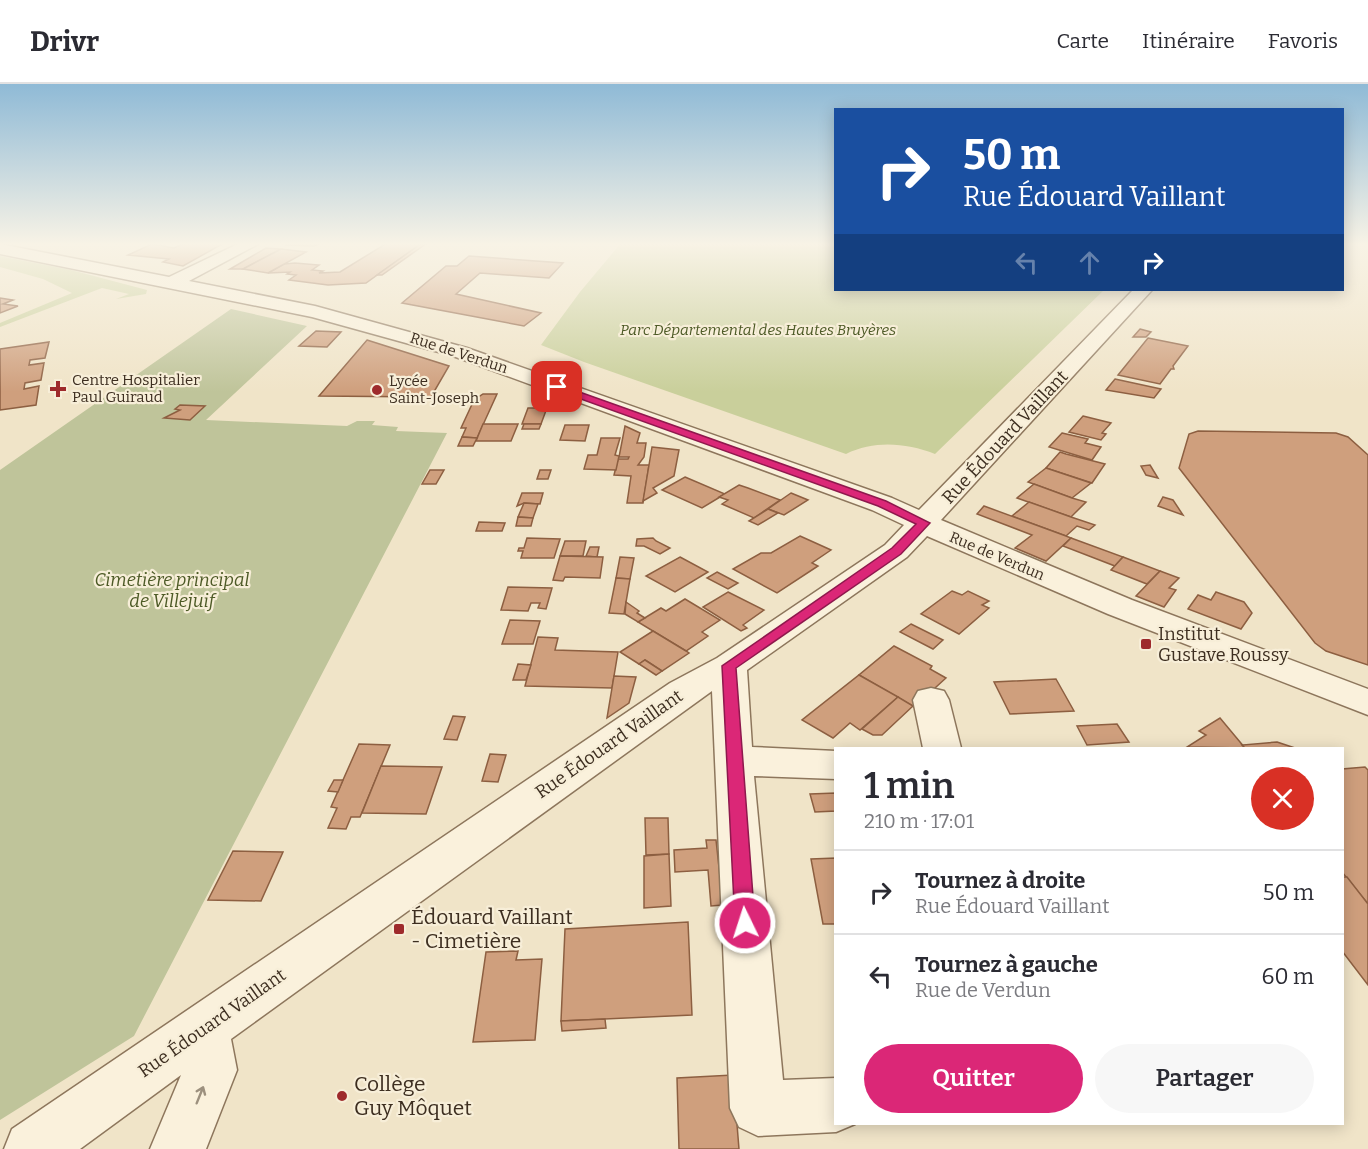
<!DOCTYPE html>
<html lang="fr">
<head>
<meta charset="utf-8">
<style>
	:root { --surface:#fff; --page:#f7f7f7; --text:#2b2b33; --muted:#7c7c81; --line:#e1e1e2; --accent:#db2777 }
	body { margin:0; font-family:Bitter,serif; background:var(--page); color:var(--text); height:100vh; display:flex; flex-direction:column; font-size:22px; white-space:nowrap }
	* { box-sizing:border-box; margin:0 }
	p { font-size:20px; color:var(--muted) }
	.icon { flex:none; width:33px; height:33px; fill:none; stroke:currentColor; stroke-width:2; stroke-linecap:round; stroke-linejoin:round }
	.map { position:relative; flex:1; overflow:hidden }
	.panel { position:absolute; left:834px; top:663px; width:510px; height:378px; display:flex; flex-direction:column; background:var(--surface); border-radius:0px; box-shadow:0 3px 15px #0003 }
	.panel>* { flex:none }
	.banner { position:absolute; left:834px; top:24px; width:510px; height:183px; border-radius:0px; box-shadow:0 3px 15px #0003; background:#1a4fa0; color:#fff; overflow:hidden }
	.pin { position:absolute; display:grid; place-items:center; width:51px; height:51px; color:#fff; margin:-26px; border-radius:12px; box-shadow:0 3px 9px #0006 }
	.me { position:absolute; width:66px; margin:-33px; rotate:356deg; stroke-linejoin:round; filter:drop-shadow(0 0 4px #0008) }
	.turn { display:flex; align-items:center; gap:21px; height:126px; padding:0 30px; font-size:27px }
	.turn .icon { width:78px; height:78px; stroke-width:2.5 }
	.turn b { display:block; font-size:42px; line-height:51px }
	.lanes { display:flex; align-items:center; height:57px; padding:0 30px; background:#0003; justify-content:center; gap:30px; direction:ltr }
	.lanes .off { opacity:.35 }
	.round { display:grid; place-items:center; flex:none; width:63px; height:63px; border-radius:32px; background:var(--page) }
	.overview { display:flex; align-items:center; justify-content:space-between; height:102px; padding:0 30px }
	h1 { font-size:36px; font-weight:600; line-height:45px }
	.button { display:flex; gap:12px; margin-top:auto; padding:12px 30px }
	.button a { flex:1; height:69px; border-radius:36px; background:var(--accent); color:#fff; font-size:24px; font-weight:600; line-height:69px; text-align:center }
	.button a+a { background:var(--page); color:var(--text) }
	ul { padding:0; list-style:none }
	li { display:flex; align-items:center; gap:18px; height:84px; padding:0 30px; border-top:2px solid var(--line) }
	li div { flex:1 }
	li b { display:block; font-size:22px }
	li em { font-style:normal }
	header { display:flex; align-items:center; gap:36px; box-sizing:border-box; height:84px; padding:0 30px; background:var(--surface); border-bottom:2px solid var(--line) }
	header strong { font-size:28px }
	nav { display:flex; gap:33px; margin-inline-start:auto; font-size:21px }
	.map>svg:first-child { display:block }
</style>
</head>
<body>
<header>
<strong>Drivr</strong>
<nav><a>Carte</a><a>Itinéraire</a><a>Favoris</a></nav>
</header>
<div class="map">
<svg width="1368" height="1065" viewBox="0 0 1368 1065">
	<rect width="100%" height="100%" fill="#f0e4c8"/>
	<!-- green -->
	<g fill="#c9cf9b">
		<path d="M621,159H835L836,206H1104L935,370C906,359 875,356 846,370L584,278L541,261L580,208Z"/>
		<polygon points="0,172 71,186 147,206 146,210 116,215 129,210 102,204 0,243 0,239 72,209 43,195 0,183"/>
	</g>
	<!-- cemetery -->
	<polygon fill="#bfc49a" points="231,225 307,242 206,336 347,342 357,337 375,337 372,341 398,343 396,347 447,349 134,952 0,1036 0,386"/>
	<!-- building -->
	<g fill="#cf9f7d" stroke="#8d5f41" stroke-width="1.5">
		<polygon points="185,159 224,159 183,182 163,178 169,175 128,171 152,160 174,164"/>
		<polygon points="290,159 321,159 314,162 287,161"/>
		<polygon points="387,159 422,159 366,199 328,201 289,196 296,191 287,190 290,188 268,189 284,180 295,179 319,181 312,186 323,187 319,189 340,188"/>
		<polygon points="422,159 427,159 382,191 377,191"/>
		<polygon points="266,164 281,165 243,185 230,185"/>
		<polygon points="281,165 306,168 268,189 243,185"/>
		<polygon points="469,172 563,179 549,194 480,189 456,210 541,229 524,242 402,219 446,182 457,182"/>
		<polygon points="0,214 13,216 3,220 18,222 0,229"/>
		<polygon points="1140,245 1151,248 1146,253 1133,253"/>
		<polygon points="316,247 341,248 327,263 299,262"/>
		<polygon points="1148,254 1188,262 1173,282 1174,285 1171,285 1160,300 1118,291"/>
		<polygon points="367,256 449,282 431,313 319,312"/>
		<polygon points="49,258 45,274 30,276 29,281 44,279 41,296 25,299 24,305 39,302 36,321 0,326 0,265"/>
		<polygon points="1115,295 1161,305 1154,314 1106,306"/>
		<polygon points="538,308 551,313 541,340 522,340 528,324 537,324"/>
		<polygon points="483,310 497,310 477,354 462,353 466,344 461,344 474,316"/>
		<polygon points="180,321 205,322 190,336 164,334 180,326 175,325"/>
		<polygon points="1083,332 1111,339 1102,349 1106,350 1101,356 1069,348"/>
		<polygon points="483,340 518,340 511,357 476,357"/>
		<polygon points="524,340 541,340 539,345 522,345"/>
		<polygon points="565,341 589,341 585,357 560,356"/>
		<polygon points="625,342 640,349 637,359 646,359 644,373 638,381 649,381 643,419 627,419 631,392 614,391 618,375 628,375 629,373 619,373"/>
		<polygon points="1198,347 1336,349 1348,353 1368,371 1368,581 1326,567 1315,559 1179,384 1189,350"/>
		<polygon points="1062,349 1088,355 1085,359 1101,363 1092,376 1049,363"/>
		<polygon points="462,353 477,354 473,362 458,362"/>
		<polygon points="601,354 620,354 615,371 619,372 616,386 584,385 588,371 597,371"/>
		<polygon points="652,363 679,366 674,392 653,404 657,409 643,417"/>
		<polygon points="1060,368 1066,370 1105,380 1092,399 1046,384"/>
		<polygon points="1150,381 1158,394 1146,391 1141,382"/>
		<polygon points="1046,384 1091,399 1072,414 1028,398"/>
		<polygon points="430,386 444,386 436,400 422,400"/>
		<polygon points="540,386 551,386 548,395 537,395"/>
		<polygon points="685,393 725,410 702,424 662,406"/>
		<polygon points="1034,400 1072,414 1086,418 1071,433 1017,414"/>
		<polygon points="739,401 748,404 780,416 754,434 722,420 728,416 719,413"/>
		<polygon points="522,409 543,409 540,420 524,419 517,422"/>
		<polygon points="791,409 808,416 784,431 768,425"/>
		<polygon points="1163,413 1173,416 1183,431 1158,422"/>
		<polygon points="1029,418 1071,433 1095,441 1089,446 1077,442 1066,452 1012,432"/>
		<polygon points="524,419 538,420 533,434 518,433"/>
		<polygon points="984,422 1066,452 1071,454 1046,477 1015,464 1032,451 977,430"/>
		<polygon points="768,425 778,429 758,441 749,437"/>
		<polygon points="518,433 533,434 531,442 516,442"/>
		<polygon points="479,438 505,439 502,447 476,447"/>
		<polygon points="800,452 831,466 812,479 818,482 777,509 733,485 761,469 771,469"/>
		<polygon points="527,454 560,455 554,474 521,474 523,467 518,467 519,464 524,464"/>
		<polygon points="653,454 656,457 670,464 660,470 644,462 636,462 637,455"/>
		<polygon points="1071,454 1123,473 1115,482 1063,462"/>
		<polygon points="565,457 586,457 583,472 560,472"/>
		<polygon points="590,463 599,463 597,473 586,472"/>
		<polygon points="560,472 603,473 600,494 565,493 563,497 553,496"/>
		<polygon points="620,473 634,474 630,495 616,494"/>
		<polygon points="680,473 708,488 675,508 646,492"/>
		<polygon points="1123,473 1160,487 1147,500 1111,486"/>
		<polygon points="1160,487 1179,494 1169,504 1176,506 1164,523 1136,512"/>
		<polygon points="717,488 738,499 728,505 707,494"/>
		<polygon points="616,494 630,495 624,530 609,529"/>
		<polygon points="508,503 552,504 546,525 538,524 540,519 531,519 528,527 501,526"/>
		<polygon points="952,507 962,511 968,507 989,517 982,521 989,524 959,550 921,530"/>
		<polygon points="728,508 764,526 743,541 747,544 741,547 703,523"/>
		<polygon points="1216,508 1244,518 1252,529 1241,545 1188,525 1198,511 1211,516"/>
		<polygon points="685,515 720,536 702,548 708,552 686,567 638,538 661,524 666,527"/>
		<polygon points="626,518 639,527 637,529 645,534 638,538 625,530"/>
		<polygon points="510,536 540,537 533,560 502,560"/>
		<polygon points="911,540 943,556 933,565 900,548"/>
		<polygon points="653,547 686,567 689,569 662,587 645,576 639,580 620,568"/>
		<polygon points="538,553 558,554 555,566 618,568 612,604 525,602"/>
		<polygon points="894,562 932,582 930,585 946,594 914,623 859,591"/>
		<polygon points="645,576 662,587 656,591 639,580"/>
		<polygon points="518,580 531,581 526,596 513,596"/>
		<polygon points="859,591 898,613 860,646 850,639 833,654 802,636"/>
		<polygon points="614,592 636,593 629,619 607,634"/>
		<polygon points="1056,595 1074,627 1010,630 994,598"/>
		<polygon points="898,613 913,622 882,651 873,651 862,645"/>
		<polygon points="453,632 465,633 457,656 444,655"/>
		<polygon points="1220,634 1245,664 1187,663 1206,651 1199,647"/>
		<polygon points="1117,640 1129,658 1087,661 1077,642"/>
		<polygon points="1277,658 1295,664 1245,664 1242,661"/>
		<polygon points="359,660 390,661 360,733 351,733 346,745 328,744 337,724 331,723"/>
		<polygon points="490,670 506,671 498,698 482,697"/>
		<polygon points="381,682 442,683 426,730 362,729"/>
		<polygon points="1365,683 1368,686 1368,820 1342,788 1342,685"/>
		<polygon points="334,696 343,696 338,708 328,707"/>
		<polygon points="836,709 836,727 815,728 810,710"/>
		<polygon points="645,734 668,734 669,770 646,771"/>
		<polygon points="706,756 716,756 723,821 711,822 708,786 675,788 674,766 707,764"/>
		<polygon points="233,767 283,768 261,817 208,816"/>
		<polygon points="669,770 671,822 644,824 644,772"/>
		<polygon points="836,774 836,840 823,840 811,775"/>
		<polygon points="1342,793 1347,793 1368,820 1368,901 1342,867"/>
		<polygon points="688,838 692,931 561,937 565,845"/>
		<polygon points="518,867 516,876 542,875 535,956 473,958 486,868"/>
		<polygon points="605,935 606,944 562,947 561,937"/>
		<polygon points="733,991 739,1065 679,1065 677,994"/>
	</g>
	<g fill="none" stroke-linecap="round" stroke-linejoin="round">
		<defs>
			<g id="minor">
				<polygon points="240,159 260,159 189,197 315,222 467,264 892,414 919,426 1133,206 1152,206 941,436 1132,516 1368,605 1368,631 1108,530 927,452 907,473 747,586 752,663 836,667 836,695 754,692 783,996 836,994 836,1040 855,1040 836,1048 758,1052 739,1043 730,1024 712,607 231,955 237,986 206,1065 150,1065 181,991 80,1065 4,1065 12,1045 670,599 717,574 885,461 904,441 872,426 453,272 312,233 0,170 0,160 169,193"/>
				<polygon points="931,604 944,607 949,616 961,664 923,664 913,616 918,607"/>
			</g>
		</defs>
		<!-- minor casing -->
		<use href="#minor" stroke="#8d765c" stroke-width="3"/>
		<!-- minor -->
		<use href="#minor" fill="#faf1dc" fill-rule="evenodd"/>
	</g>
	<!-- one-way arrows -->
	<defs><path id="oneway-shaft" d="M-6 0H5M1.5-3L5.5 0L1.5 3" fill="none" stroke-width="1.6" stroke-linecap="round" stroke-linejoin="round" transform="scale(1.5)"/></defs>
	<use stroke="#9c907e" href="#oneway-shaft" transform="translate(200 1011) rotate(-68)"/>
	<!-- sky -->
	<linearGradient id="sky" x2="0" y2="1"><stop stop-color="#8fbad6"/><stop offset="0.52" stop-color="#f8f3e6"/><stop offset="1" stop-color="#f8f3e6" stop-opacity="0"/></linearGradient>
	<rect width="1368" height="308" fill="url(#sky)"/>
	<!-- route -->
	<polygon fill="#db2777" stroke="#8e194d" stroke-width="1.5" points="553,301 560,301 886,417 930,439 901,470 736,584 755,839 752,845 745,847 738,845 735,839 722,582 892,464 916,440 878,422 553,305"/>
	<!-- markers -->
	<g fill="#9e2a2b" stroke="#f7eed8" stroke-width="2">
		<path d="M55 296h6v6h6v6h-6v6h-6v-6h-6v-6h6z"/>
		<circle cx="377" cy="306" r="6"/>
		<rect x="1140" y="554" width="12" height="12" rx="3"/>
		<rect x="393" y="839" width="12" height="12" rx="3"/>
		<circle cx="342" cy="1012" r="6"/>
	</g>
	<g text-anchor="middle" stroke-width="4.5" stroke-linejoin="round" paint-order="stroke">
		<!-- far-park labels -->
		<g font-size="15" font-style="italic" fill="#4d5a26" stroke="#f7eed8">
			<text x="758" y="251">Parc Départemental des Hautes Bruyères</text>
		</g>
		<!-- far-street labels -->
		<g font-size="15" fill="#3d2e20" stroke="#f7eed8">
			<text transform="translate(459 269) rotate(18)" y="5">Rue de Verdun</text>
			<text transform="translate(997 472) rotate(23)" y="5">Rue de Verdun</text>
		</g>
		<!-- far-poi labels -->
		<g font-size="15" fill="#3d2e20" stroke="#f7eed8" text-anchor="start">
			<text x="72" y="301">Centre Hospitalier<tspan x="72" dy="17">Paul Guiraud</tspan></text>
			<text x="389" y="302">Lycée<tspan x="389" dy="17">Saint-Joseph</tspan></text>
		</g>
		<!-- street labels -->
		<g font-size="18" fill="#3d2e20" stroke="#f7eed8">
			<text transform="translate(1005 353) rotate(-47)" y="6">Rue Édouard Vaillant</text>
			<text transform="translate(609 660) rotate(-35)" y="6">Rue Édouard Vaillant</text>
			<text transform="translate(212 939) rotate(-35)" y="6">Rue Édouard Vaillant</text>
		</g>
		<!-- park labels -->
		<g font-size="18" font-style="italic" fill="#4d5a26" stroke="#f7eed8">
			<text x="172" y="502">Cimetière principal<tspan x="172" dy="21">de Villejuif</tspan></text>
		</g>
		<!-- poi labels -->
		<g font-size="18" fill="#3d2e20" stroke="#f7eed8" text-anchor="start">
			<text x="1158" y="556">Institut<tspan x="1158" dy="21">Gustave Roussy</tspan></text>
		</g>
		<!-- near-poi labels -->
		<g font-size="21" fill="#3d2e20" stroke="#f7eed8" text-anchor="start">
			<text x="411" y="840">Édouard Vaillant<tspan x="411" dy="24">- Cimetière</tspan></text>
			<text x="354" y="1007">Collège<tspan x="354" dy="24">Guy Môquet</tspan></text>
		</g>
	</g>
</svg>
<div class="pin" style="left:557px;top:303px;background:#d93025"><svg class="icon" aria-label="arrive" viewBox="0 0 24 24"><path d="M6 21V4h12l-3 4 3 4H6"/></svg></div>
<svg class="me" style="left:745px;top:839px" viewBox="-20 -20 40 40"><circle r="17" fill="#db2777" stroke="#fff" stroke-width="3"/><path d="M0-11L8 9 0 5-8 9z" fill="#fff"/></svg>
<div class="banner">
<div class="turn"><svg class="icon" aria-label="right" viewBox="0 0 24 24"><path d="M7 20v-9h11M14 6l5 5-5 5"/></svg><div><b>50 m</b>Rue Édouard Vaillant</div></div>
<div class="lanes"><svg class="icon off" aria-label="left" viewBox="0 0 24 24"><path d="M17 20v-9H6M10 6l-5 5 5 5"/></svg><svg class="icon off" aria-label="ahead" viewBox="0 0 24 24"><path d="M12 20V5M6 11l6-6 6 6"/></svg><svg class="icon" aria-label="right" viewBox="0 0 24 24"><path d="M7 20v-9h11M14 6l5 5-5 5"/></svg></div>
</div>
<section class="panel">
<div class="overview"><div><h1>1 min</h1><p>210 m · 17:01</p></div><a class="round" style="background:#d93025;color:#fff"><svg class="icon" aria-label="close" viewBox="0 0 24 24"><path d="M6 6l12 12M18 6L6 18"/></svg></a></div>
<ul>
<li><svg class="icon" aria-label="right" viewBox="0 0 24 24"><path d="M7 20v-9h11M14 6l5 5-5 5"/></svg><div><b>Tournez à droite</b><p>Rue Édouard Vaillant</p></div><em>50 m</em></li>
<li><svg class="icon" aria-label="left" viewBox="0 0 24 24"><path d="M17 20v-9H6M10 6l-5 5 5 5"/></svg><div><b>Tournez à gauche</b><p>Rue de Verdun</p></div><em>60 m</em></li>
</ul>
<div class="button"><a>Quitter</a><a>Partager</a></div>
</section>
</div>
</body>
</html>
